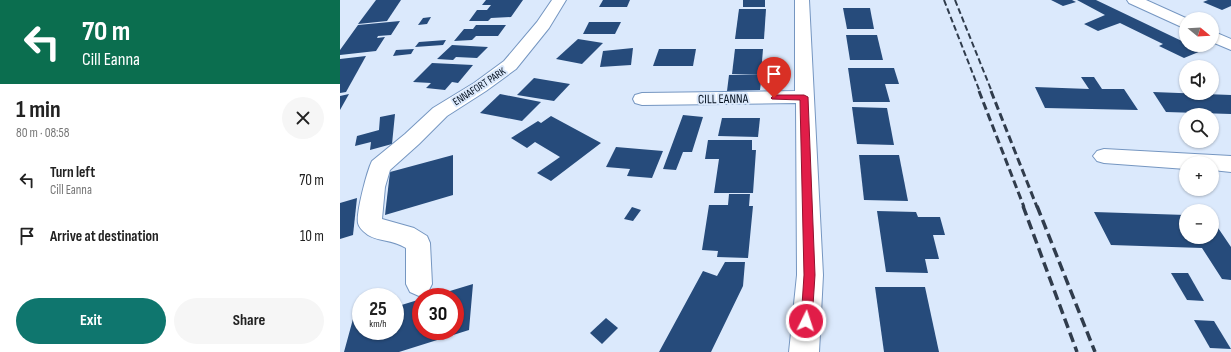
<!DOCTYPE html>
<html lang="en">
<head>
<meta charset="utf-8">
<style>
	:root { --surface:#fff; --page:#f6f6f6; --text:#222; --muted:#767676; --accent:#0f766e }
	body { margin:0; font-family:"Sofia Sans Condensed",sans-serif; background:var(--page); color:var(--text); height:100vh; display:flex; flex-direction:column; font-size:15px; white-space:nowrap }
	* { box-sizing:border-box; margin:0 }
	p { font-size:13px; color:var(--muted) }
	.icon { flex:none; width:22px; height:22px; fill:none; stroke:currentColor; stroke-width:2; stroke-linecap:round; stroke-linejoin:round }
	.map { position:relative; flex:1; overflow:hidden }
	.side { display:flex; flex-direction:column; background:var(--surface); width:340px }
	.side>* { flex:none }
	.banner { background:#0b6e4f; color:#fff; overflow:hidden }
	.needle { width:26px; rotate:108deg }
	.buttons { position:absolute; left:839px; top:12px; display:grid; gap:8px }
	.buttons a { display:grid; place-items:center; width:40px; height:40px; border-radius:50%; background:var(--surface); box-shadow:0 1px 3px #0004; font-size:20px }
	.speed { position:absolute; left:12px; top:288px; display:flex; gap:8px; font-size:20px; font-weight:700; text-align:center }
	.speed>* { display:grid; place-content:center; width:52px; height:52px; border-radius:50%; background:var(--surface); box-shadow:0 1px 3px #0004; line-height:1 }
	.speed small { font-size:10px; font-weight:400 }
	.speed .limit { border:6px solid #d22; background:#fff; color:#111 }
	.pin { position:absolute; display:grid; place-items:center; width:34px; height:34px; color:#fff; margin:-41px -17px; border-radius:50% 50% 50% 0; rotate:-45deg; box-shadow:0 0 4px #0007 }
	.pin .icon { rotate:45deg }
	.me { position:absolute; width:44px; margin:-22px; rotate:4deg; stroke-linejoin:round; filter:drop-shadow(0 0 3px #0008) }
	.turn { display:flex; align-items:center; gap:14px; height:84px; padding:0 16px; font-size:18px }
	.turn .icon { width:52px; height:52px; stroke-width:2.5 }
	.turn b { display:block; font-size:28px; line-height:34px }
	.round { display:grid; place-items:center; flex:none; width:42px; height:42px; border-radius:21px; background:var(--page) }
	.headline { display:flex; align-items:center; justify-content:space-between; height:68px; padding:0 16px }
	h1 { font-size:24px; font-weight:700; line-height:30px }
	.cta { display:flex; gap:8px; margin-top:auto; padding:8px 16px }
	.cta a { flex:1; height:46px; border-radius:24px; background:var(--accent); color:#fff; font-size:16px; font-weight:700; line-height:46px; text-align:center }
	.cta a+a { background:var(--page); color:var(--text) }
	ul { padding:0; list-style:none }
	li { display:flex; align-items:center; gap:12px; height:56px; padding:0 16px }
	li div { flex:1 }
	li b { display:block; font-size:15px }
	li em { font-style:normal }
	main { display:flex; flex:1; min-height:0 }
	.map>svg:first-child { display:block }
</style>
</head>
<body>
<main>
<section class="side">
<div class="banner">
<div class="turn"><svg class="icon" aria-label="left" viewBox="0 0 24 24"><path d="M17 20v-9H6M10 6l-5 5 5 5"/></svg><div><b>70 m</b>Cill Eanna</div></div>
</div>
<div class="headline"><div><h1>1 min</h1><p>80 m · 08:58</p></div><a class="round"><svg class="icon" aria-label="close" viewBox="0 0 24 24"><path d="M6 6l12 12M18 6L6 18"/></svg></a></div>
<ul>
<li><svg class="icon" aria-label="left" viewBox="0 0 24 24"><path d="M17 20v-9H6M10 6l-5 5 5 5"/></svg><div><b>Turn left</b><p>Cill Eanna</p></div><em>70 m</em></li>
<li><svg class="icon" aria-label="arrive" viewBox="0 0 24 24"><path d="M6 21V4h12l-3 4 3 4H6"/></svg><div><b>Arrive at destination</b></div><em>10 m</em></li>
</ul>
<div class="cta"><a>Exit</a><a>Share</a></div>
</section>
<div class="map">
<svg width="891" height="352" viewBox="0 0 891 352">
	<rect width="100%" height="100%" fill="#dbe9fc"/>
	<!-- building -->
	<g fill="#264b7b">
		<polygon points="36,0 61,0 47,21 18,24"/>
		<polygon points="146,0 183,0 171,17 151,18 148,21 129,21 137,10 147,10 151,5 142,5"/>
		<polygon points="263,0 290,0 287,7 259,7"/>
		<rect x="403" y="0" width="22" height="7"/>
		<polygon points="711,0 732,0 736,2 723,6"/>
		<polygon points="737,0 756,0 846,43 846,45 861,51 844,58 819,46 823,44 780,23 758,31 744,24 765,15"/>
		<polygon points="868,0 891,0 891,6 882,10 863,2"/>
		<polygon points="503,8 530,8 534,29 507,29"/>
		<polygon points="399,9 426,9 424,39 395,39"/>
		<polygon points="91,17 87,24 78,25 83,18"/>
		<polygon points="60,21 51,35 38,36 37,38 45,37 36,51 0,55 0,50 18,25"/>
		<polygon points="249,22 281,22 275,34 243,34"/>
		<polygon points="136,25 166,25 158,36 136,36 132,40 114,41 124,29 133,29"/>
		<polygon points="506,35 537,35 543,60 510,60"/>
		<polygon points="238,39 263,43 242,64 216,59"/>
		<polygon points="106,40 103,45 75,47 79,42"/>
		<polygon points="112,45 148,47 137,58 116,57 113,60 97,59"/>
		<polygon points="293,48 291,65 260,67 263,51"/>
		<polygon points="74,49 71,54 53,56 56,50"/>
		<polygon points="319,49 356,49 353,66 313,66"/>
		<polygon points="395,49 423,49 421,74 392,74"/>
		<polygon points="26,56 6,92 0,93 0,59"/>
		<polygon points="92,63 133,65 118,83 112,82 105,90 86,88 91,83 73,82"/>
		<polygon points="508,68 554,68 559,84 545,84 550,102 513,102"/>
		<polygon points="422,74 420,90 387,91 389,75"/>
		<polygon points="741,77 754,77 762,89 784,89 798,110 705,108 695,87 749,89"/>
		<polygon points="194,78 230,84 214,101 177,95"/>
		<polygon points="813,92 891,95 891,114 826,112"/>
		<polygon points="9,94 0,110 0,96"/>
		<polygon points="160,94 201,102 182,121 140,113"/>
		<polygon points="512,107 547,108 554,145 517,144"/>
		<polygon points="55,114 52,144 30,150 31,142 15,146 17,136 39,130 40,117"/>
		<polygon points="343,115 363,117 352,152 343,152 336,170 323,169"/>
		<polygon points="211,116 261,143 211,181 197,173 220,157 195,142 187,148 171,138 198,121 201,123"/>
		<polygon points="382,118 420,118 418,137 378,136"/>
		<polygon points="368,140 412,140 412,150 416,150 413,193 374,193 379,159 365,159"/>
		<polygon points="276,147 323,151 312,178 287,176 290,169 266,167"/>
		<polygon points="113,155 113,195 45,215 50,172"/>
		<polygon points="519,155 559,155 568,201 524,200"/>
		<polygon points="389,194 410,194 409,206 413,206 408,258 377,257 378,251 362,250 369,205 388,205"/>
		<polygon points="17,198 13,235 0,239 0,203"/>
		<polygon points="292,207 301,210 293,221 284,219"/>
		<polygon points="537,211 576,212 578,217 600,217 605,235 593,235 599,259 585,259 588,273 546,272"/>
		<polygon points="754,212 846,215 846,237 872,237 872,219 891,247 891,280 882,279 862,248 771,245"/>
		<polygon points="385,262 405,262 403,286 371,352 319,352 363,271 377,276"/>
		<polygon points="831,273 848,273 864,301 847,300"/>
		<polygon points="133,284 129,330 59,352 4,352 13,319 21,316 21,331 55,331 55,307 81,299 81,331 115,331 115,297 90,297"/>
		<polygon points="535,287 585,287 599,352 544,352"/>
		<polygon points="266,318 278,328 262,344 250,333"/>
		<polygon points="854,320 874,321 891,349 870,348"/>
	</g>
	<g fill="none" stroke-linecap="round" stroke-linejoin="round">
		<defs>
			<g id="street">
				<path d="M212,0H226L209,28L176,69L146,91L107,116L79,144L50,170L45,187L42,219L74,228L87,236L90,243L92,284L88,292L79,296L70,292L66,284V248C52,239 39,242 28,235C24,232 19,228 18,223C16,213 27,171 32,161L65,134L93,108L134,83L164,61L197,22Z"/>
				<polygon points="455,0 469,0 483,275 479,352 449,352 457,275 456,103 302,105 295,103 293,99 295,95 302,93 455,91"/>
				<polygon points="787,0 806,0 848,19 846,19 846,29 789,3"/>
				<polygon points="872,31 891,39 891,50 872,42"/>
				<polygon points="764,149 891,156 891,172 872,170 872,163 846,163 846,169 764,163 757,161 753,156 757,151"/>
			</g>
		</defs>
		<!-- street casing -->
		<use href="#street" stroke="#7596c1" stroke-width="2"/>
		<!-- street -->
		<use href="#street" fill="#fff" fill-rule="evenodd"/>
		<!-- rail-far2 -->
		<g stroke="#303c4c" stroke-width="2" stroke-dasharray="6 3" stroke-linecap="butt">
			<polyline points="604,0 640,92"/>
			<polyline points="615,0 652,92"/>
		</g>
		<!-- rail-far1 -->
		<g stroke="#303c4c" stroke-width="3" stroke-dasharray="8 4" stroke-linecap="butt">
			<polyline points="639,91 684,207"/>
			<polyline points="651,91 697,207"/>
		</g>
		<!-- rail -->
		<g stroke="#303c4c" stroke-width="3.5" stroke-dasharray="10 5" stroke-linecap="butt">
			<polyline points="683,206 737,352"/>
			<polyline points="697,206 755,352"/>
		</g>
	</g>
	<!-- route -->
	<polygon fill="#e11d48" stroke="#92132f" points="434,95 464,95 468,97 475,275 472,321 471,325 466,327 462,325 461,321 464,275 460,100 432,99 431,98"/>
	<g text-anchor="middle" stroke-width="4" stroke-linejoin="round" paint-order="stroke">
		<!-- far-street labels -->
		<g font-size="11" fill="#051120" stroke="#dbe9fc">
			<text transform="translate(139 86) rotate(-33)" y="4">ENNAFORT PARK</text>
		</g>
		<!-- street labels -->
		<g font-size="13" fill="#051120" stroke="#dbe9fc">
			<text transform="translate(383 98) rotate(-1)" y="5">CILL EANNA</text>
		</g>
	</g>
</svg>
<div class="buttons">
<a><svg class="needle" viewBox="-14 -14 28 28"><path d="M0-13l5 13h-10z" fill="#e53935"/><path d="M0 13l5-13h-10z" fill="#767676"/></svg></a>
<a><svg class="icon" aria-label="sound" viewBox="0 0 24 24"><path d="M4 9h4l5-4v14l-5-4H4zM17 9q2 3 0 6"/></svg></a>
<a><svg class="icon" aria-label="search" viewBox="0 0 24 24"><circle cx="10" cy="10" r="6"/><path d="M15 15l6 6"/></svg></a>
<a>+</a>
<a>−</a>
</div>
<div class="speed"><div>25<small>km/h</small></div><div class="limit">30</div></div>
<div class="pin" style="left:434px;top:98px;background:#d93025"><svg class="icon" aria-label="arrive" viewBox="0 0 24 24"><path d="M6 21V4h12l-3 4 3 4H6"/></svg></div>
<svg class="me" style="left:466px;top:321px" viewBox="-20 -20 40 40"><circle r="17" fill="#e11d48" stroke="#fff" stroke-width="3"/><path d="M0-11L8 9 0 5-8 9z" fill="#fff"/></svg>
</div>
</main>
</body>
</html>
